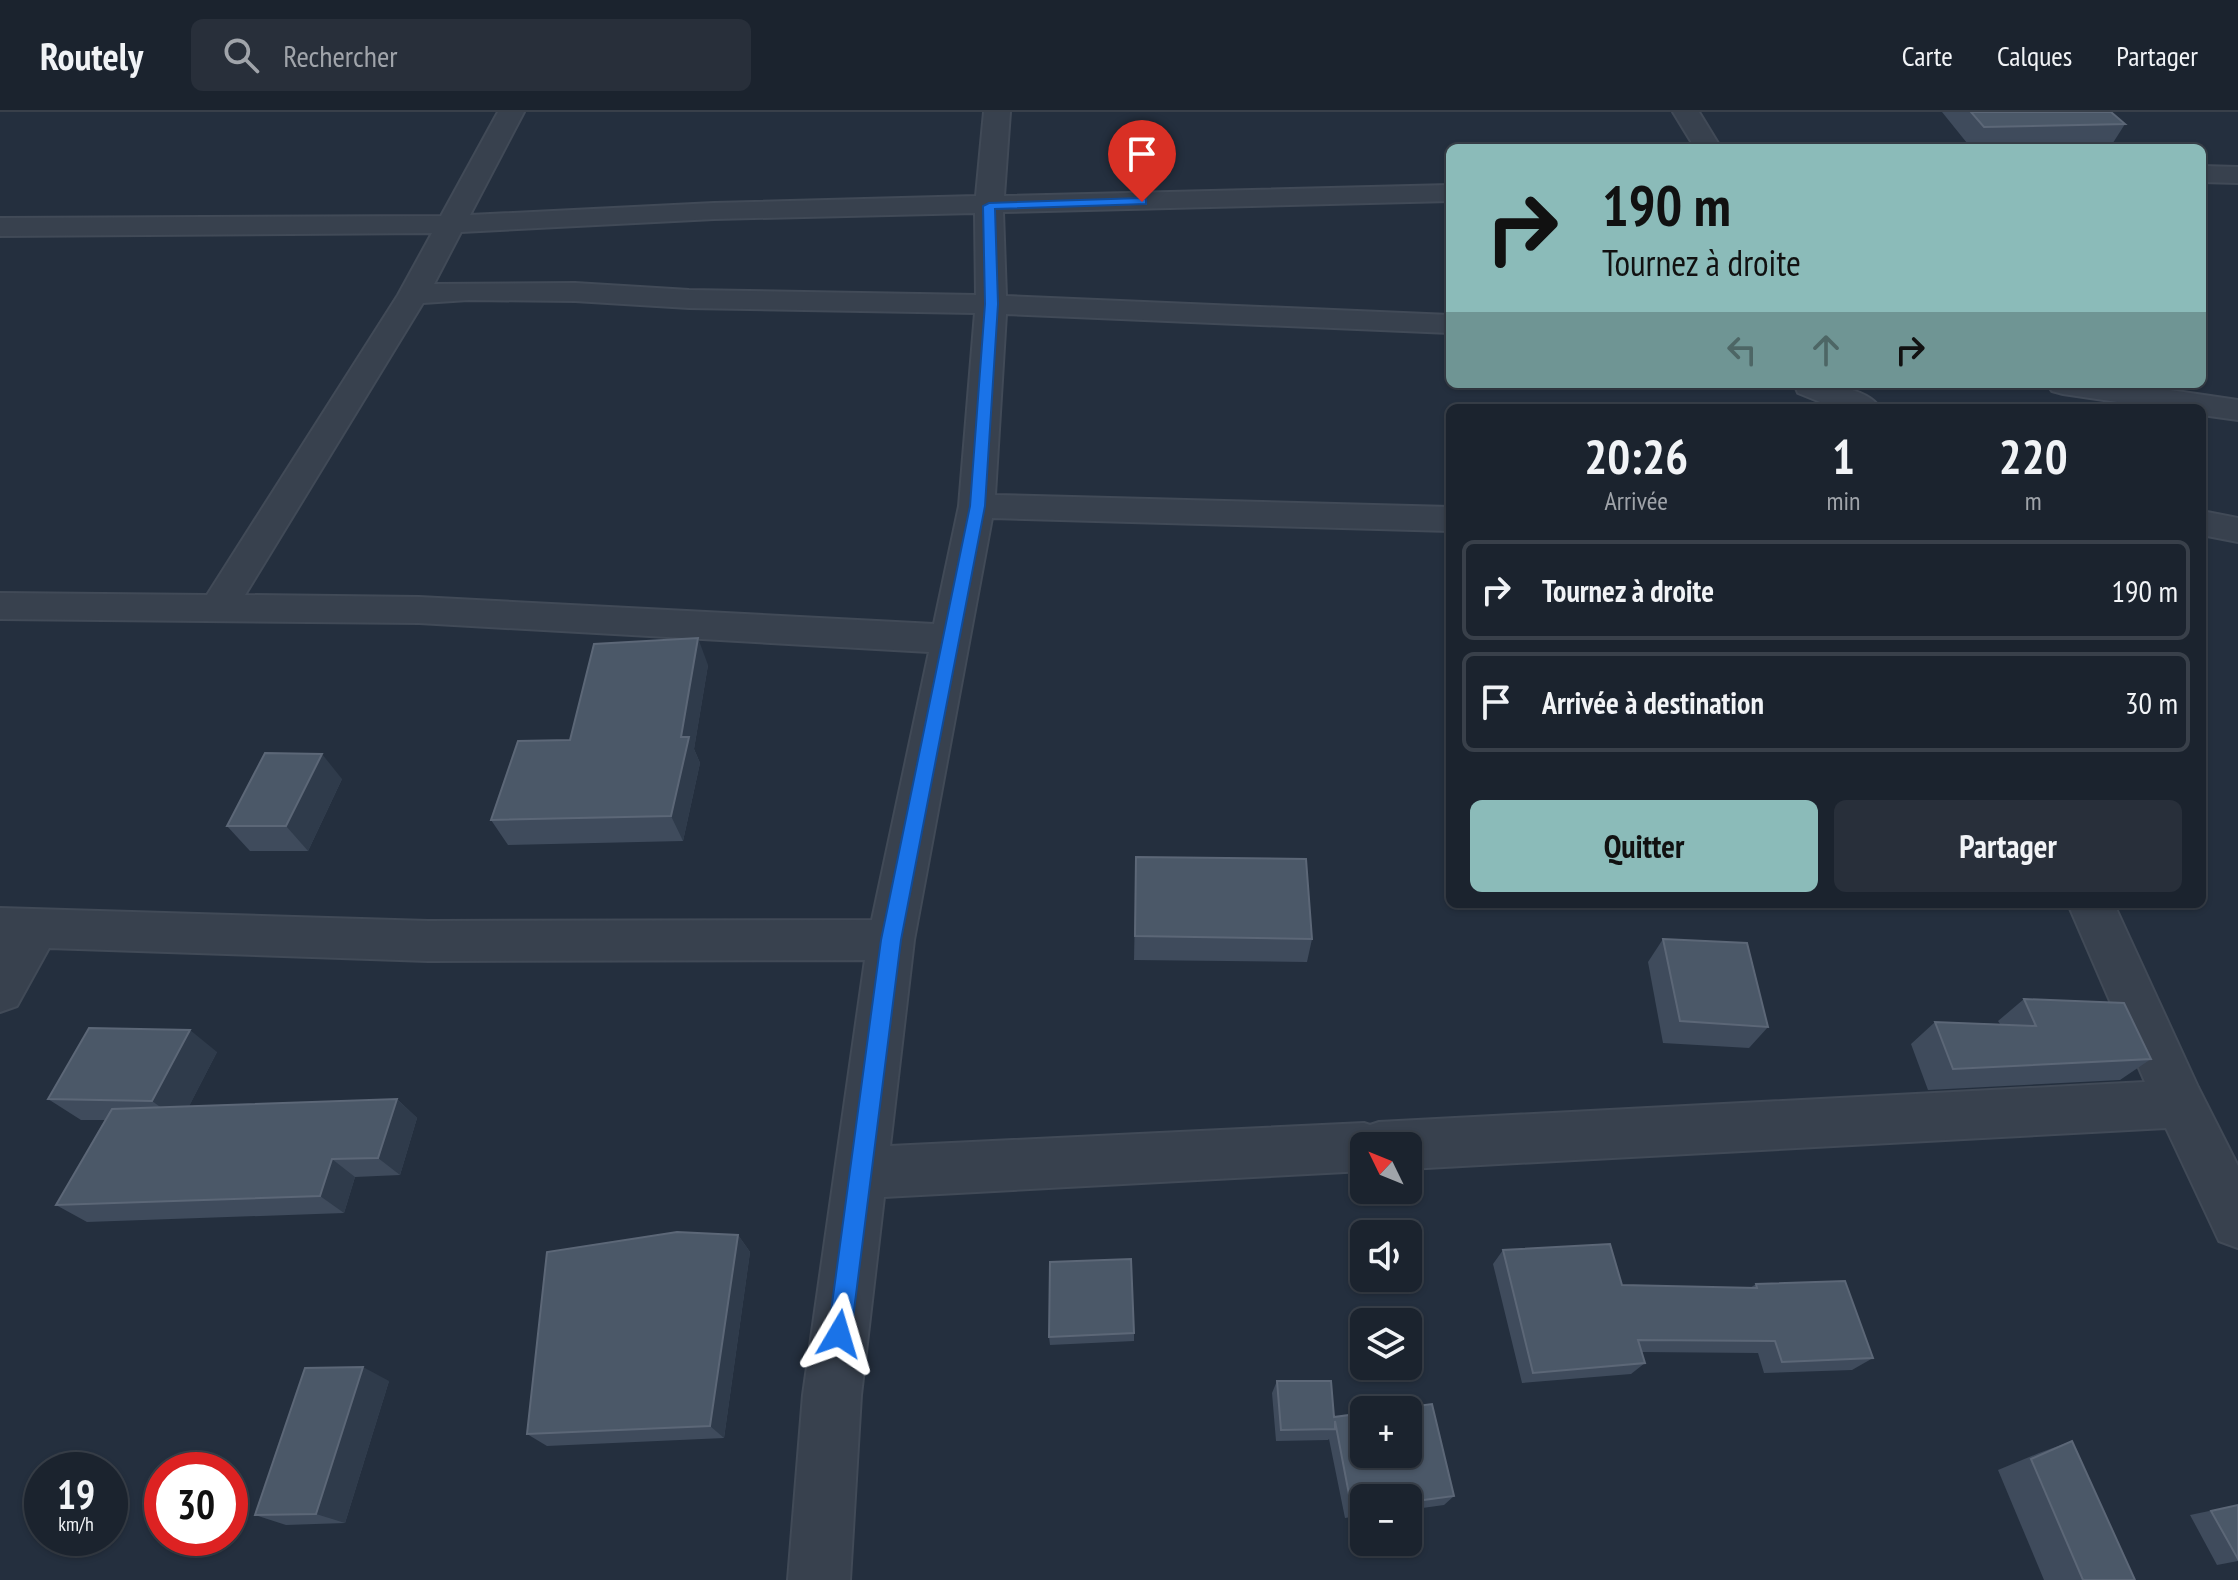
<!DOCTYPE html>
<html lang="fr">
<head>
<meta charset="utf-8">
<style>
	:root { --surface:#1b232e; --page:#282f3a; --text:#f1f3f6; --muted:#a0a4aa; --line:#39404a; --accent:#8bbbb9 }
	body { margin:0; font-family:"PT Sans Narrow",sans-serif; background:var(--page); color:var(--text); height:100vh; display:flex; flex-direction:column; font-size:30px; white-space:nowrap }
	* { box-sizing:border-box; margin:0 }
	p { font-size:26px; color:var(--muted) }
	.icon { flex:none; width:44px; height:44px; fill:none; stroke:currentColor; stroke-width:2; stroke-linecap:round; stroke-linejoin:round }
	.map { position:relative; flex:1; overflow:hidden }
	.drawer { position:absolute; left:1446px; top:292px; width:760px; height:504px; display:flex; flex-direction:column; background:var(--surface); border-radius:12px; box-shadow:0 2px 6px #0004,0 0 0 2px var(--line) }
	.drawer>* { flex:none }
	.hud { position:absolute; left:1446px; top:32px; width:760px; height:244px; border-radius:12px; box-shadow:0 2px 6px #0004,0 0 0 2px var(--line); background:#8bbbb9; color:#111; overflow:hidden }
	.needle { width:52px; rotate:313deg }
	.fabs { position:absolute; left:1350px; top:1020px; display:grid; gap:16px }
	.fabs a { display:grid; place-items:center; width:72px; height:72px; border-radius:12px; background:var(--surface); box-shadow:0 2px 6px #0004,0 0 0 2px var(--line); font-size:40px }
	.speed { position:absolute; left:24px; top:1340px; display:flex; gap:16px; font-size:40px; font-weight:700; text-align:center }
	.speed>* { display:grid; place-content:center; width:104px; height:104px; border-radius:50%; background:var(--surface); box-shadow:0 2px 6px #0004,0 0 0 2px var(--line); line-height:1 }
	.speed small { font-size:20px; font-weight:400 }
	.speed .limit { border:12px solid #d22; background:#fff; color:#111 }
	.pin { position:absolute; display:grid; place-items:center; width:68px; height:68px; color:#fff; margin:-82px -34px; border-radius:50% 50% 50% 0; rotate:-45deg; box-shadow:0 0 8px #0007 }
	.pin .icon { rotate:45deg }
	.me { position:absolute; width:88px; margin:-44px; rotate:7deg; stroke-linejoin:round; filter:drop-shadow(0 0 6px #0008) }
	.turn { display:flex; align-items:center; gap:28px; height:168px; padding:0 24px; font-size:36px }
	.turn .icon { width:104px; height:104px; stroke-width:2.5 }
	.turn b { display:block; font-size:56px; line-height:68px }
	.lanes { display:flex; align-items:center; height:76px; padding:0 24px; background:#0003; justify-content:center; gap:40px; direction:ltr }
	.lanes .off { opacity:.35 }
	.eta { display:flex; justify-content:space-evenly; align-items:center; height:136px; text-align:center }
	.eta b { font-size:48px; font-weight:700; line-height:56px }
	.action { display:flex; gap:16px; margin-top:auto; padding:16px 24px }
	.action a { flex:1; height:92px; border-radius:12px; background:var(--accent); color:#111; font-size:32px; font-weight:700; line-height:92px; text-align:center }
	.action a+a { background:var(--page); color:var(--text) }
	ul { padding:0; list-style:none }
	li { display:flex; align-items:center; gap:24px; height:100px; margin:0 16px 12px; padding:0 8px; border:4px solid var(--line); border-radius:12px }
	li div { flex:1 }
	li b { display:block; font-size:30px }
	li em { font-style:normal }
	header { display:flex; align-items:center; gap:48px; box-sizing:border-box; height:112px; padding:0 40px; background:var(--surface); border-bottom:2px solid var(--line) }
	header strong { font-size:38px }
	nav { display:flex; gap:44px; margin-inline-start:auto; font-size:28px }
	.search { width:560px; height:72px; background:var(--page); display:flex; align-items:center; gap:20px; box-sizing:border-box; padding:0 28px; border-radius:12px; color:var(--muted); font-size:30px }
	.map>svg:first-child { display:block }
</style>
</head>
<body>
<header>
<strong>Routely</strong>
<div class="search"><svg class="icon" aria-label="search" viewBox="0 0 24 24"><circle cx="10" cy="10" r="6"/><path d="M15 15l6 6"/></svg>Rechercher</div>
<nav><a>Carte</a><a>Calques</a><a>Partager</a></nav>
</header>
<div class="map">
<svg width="2238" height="1468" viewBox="0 0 2238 1468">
	<rect width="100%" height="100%" fill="#242f3e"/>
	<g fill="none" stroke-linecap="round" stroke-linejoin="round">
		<defs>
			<g id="minor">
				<path d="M498,0H524L470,103L714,91L976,84L984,0H1010L1004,84L1450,73V89L1003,100L1006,184L1450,203V221L1006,202L995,383L1450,395V419L992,406L914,828L890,1034L1364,1011L1370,1013L1379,1010L2145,970L2068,792H2114L2198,975L2238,1054V1136L2219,1129L2166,1016L1408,1057V1034H1364V1059L884,1085L861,1283L850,1468H788L803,1283L865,848L428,849L49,836L17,894L0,900V796L428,809L872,808L929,540L419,511L0,507V481L207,483L398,183L432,121L0,124V106L441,104ZM975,101L976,183L689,178L575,171L434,172L461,120L714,107ZM468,188L575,189L689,196L975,201L959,394L934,512L419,485L245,483L423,191Z"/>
				<polygon points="1673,0 1699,0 1721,36 1695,36"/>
				<polygon points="2202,54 2238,55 2238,71 2202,70"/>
				<path d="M1794,272C1820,272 1865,273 1880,296H1835L1798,281Z"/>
				<polygon points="2047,272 2129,272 2238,288 2238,308 2202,303 2202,296 2158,296 2063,282 2052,279"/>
				<polygon points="2202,399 2238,406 2238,430 2202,423"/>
			</g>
		</defs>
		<!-- minor casing -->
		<use href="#minor" stroke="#414a57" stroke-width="4"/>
		<!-- minor -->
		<use href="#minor" fill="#38414e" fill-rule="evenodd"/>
	</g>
	<!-- wall -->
	<g fill="#3f4b5c">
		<polygon points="1942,0 2111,0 2125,12 2111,34 1971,36"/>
		<polygon points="708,553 694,637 700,651 683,729 508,733 491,708 570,628"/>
		<polygon points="342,667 308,739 250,739 227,714"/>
		<polygon points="1136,745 1312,827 1307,850 1134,848"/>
		<polygon points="1663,827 1768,915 1749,936 1663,931 1648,850"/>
		<polygon points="2024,887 2151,947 2120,968 1928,978 1911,932 1935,910 2000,912 1998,909"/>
		<polygon points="217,940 189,994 397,987 417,1006 400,1063 355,1065 344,1101 87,1110 56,1093 105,1008 81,1008 48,987"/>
		<polygon points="738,1123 750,1140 724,1326 547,1334 527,1322"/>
		<polygon points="1503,1138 1622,1173 1750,1176 1756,1172 1873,1246 1852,1258 1764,1261 1758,1241 1642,1240 1645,1251 1631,1262 1522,1271 1493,1152"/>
		<polygon points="1134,1221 1134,1229 1050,1233 1049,1225"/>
		<polygon points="389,1269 345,1411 286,1413 255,1403"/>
		<polygon points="1277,1269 1334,1305 1454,1384 1444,1393 1408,1398 1408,1386 1364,1386 1364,1403 1345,1406 1329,1327 1328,1328 1276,1329 1272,1281"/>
		<polygon points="2072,1329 2135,1468 2044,1468 1998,1358 2039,1341"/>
		<polygon points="2238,1393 2238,1449 2217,1453 2190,1403"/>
	</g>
	<!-- shaded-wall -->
	<g fill="#2f3b4b">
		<polygon points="698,526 708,553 694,637 700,651 683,729 671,704 681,625"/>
		<polygon points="322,642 342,667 308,739 286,714"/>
		<polygon points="190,918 217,940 181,1010 152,989"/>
		<polygon points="397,987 417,1006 400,1063 378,1046"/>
		<polygon points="332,1047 355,1065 344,1101 320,1084"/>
		<polygon points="738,1123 750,1140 724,1326 710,1314"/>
		<polygon points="363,1255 389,1269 345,1411 316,1402"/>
	</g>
	<!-- building -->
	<g fill="#4b5868" stroke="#5c6777" stroke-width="2">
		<polygon points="1971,0 2111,0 2125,12 1984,15"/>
		<polygon points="698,526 681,625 689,625 671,704 491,708 518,629 570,628 594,532"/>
		<polygon points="265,641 322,642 286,714 227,714"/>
		<polygon points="1136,745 1306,747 1312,827 1135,824"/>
		<polygon points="1663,827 1747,831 1768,915 1680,909"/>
		<polygon points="2024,887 2124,891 2151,947 1953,957 1935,910 2036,914"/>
		<polygon points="89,916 190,918 152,989 48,987"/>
		<polygon points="397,987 378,1046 332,1047 320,1084 56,1093 112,997"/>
		<polygon points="677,1120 738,1123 710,1314 527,1322 547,1140"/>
		<polygon points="1610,1132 1622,1173 1757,1176 1756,1172 1845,1169 1873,1246 1782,1250 1775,1229 1638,1228 1645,1251 1533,1261 1503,1138"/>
		<polygon points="1131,1147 1134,1221 1049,1225 1050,1150"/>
		<polygon points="363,1255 316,1402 255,1403 305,1256"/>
		<polygon points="1277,1269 1331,1269 1334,1305 1364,1301 1364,1342 1408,1342 1408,1298 1386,1298 1432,1292 1454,1384 1408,1390 1408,1386 1364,1386 1364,1396 1352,1398 1335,1309 1335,1317 1281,1318"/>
		<polygon points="2072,1329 2135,1468 2083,1468 2031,1347"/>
		<polygon points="2238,1393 2238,1447 2211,1399"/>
	</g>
	<!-- route -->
	<polygon fill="#1a73e8" stroke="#114b97" stroke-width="2" points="1142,86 1146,87 1146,92 995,97 998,192 985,394 901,828 851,1222 847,1230 839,1233 831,1230 828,1222 881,828 970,394 985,192 983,94 989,91"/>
</svg>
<div class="fabs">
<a><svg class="needle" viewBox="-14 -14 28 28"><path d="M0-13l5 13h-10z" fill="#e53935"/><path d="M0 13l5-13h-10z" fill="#a0a4aa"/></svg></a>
<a><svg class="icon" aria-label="sound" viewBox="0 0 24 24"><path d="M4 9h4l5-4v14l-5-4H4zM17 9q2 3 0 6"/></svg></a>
<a><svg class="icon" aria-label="layers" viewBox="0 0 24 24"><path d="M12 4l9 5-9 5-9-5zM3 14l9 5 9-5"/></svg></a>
<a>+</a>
<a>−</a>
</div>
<div class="speed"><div>19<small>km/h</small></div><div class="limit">30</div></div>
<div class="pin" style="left:1142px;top:90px;background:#d93025"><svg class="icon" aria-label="arrive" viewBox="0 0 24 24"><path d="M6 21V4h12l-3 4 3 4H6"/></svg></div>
<svg class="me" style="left:839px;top:1222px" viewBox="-20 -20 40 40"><path d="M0-17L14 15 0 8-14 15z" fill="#1a73e8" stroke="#fff" stroke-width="4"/></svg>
<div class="hud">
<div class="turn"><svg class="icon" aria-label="right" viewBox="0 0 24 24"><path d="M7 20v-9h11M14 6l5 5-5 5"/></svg><div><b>190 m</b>Tournez à droite</div></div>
<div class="lanes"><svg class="icon off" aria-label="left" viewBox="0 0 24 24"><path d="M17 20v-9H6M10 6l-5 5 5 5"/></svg><svg class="icon off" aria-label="ahead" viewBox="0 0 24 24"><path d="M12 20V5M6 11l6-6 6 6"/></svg><svg class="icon" aria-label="right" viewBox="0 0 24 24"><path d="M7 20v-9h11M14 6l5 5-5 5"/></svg></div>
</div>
<section class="drawer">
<div class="eta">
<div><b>20:26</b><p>Arrivée</p></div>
<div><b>1</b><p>min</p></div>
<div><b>220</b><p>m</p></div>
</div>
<ul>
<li><svg class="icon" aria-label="right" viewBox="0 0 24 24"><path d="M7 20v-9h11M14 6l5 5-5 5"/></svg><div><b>Tournez à droite</b></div><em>190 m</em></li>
<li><svg class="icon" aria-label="arrive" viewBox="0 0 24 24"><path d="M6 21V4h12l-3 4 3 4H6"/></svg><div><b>Arrivée à destination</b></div><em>30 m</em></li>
</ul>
<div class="action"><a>Quitter</a><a>Partager</a></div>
</section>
</div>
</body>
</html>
